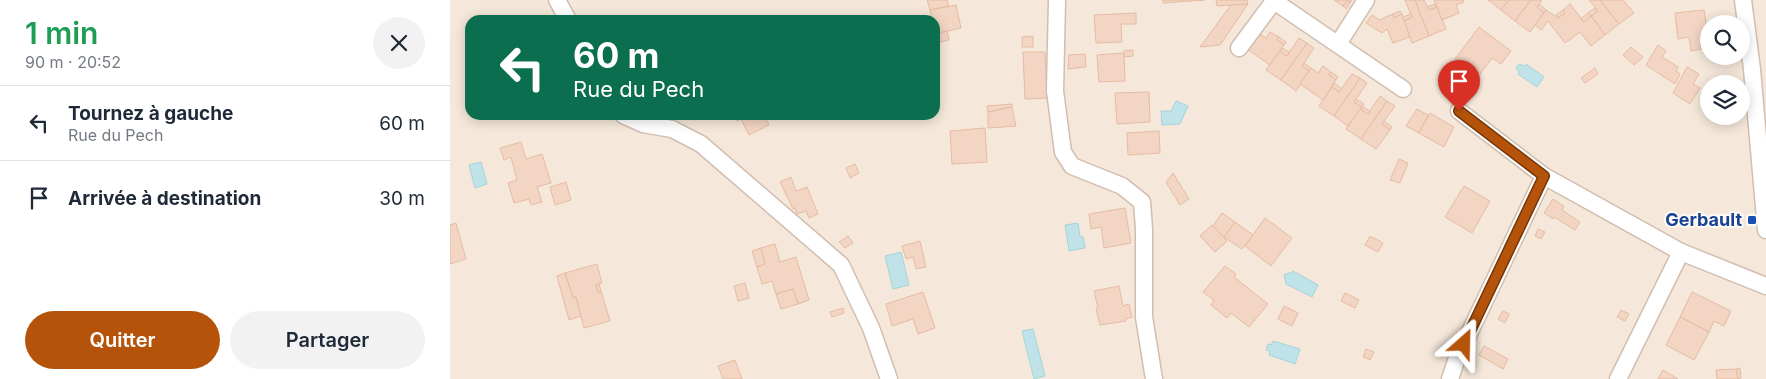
<!DOCTYPE html>
<html lang="fr">
<head>
<meta charset="utf-8">
<style>
	:root { --surface:#fff; --page:#f2f2f3; --text:#1f2937; --muted:#747a83; --line:#e0e1e3; --accent:#b45309 }
	body { margin:0; font-family:Inter,sans-serif; background:var(--page); color:var(--text); height:100vh; display:flex; flex-direction:column; font-size:19px; white-space:nowrap }
	* { box-sizing:border-box; margin:0 }
	p { font-size:16px; color:var(--muted) }
	.icon { flex:none; width:28px; height:28px; fill:none; stroke:currentColor; stroke-width:2; stroke-linecap:round; stroke-linejoin:round }
	.map { position:relative; flex:1; overflow:hidden }
	.drawer { display:flex; flex-direction:column; background:var(--surface); width:450px }
	.drawer>* { flex:none }
	.top-card { position:absolute; left:15px; top:15px; width:475px; height:105px; border-radius:15px; box-shadow:0 2px 12px #0003; background:#0b6e4f; color:#fff; overflow:hidden }
	.buttons { position:absolute; left:1250px; top:15px; display:grid; gap:10px }
	.buttons a { display:grid; place-items:center; width:50px; height:50px; border-radius:50%; background:var(--surface); box-shadow:0 2px 12px #0003; font-size:25px }
	.pin { position:absolute; display:grid; place-items:center; width:42px; height:42px; color:#fff; margin:-51px -21px; border-radius:50% 50% 50% 0; rotate:-45deg; box-shadow:0 0 5px #0007 }
	.pin .icon { rotate:45deg }
	.me { position:absolute; width:55px; margin:-28px; rotate:25deg; stroke-linejoin:round; filter:drop-shadow(0 0 4px #0008) }
	.turn { display:flex; align-items:center; gap:18px; height:105px; padding:0 25px; font-size:22px }
	.turn .icon { width:65px; height:65px; stroke-width:2.5 }
	.turn b { display:block; font-size:35px; line-height:42px }
	.round { display:grid; place-items:center; flex:none; width:52px; height:52px; border-radius:26px; background:var(--page) }
	.head { display:flex; align-items:center; justify-content:space-between; height:85px; padding:0 25px }
	h1 { font-size:30px; font-weight:600; line-height:38px; color:#1e9e55 }
	.cta { display:flex; gap:10px; margin-top:auto; padding:10px 25px }
	.cta a { flex:1; height:58px; border-radius:30px; background:var(--accent); color:#fff; font-size:20px; font-weight:600; line-height:58px; text-align:center }
	.cta a+a { background:var(--page); color:var(--text) }
	ul { padding:0; list-style:none }
	li { display:flex; align-items:center; gap:15px; height:75px; padding:0 25px; border-top:1px solid var(--line) }
	li div { flex:1 }
	li b { display:block; font-size:19px }
	li em { font-style:normal }
	main { display:flex; flex:1; min-height:0 }
	.map>svg:first-child { display:block }
</style>
</head>
<body>
<main>
<section class="drawer">
<div class="head"><div><h1>1 min</h1><p>90 m · 20:52</p></div><a class="round"><svg class="icon" aria-label="close" viewBox="0 0 24 24"><path d="M6 6l12 12M18 6L6 18"/></svg></a></div>
<ul>
<li><svg class="icon" aria-label="left" viewBox="0 0 24 24"><path d="M17 20v-9H6M10 6l-5 5 5 5"/></svg><div><b>Tournez à gauche</b><p>Rue du Pech</p></div><em>60 m</em></li>
<li><svg class="icon" aria-label="arrive" viewBox="0 0 24 24"><path d="M6 21V4h12l-3 4 3 4H6"/></svg><div><b>Arrivée à destination</b></div><em>30 m</em></li>
</ul>
<div class="cta"><a>Quitter</a><a>Partager</a></div>
</section>
<div class="map">
<svg width="1316" height="379" viewBox="0 0 1316 379">
	<rect width="100%" height="100%" fill="#fdf6ec"/>
	<!-- residential -->
	<path fill="#f5e8da" fill-rule="evenodd" d="M0,0H1316V379H0ZM20,20H485V115H20ZM1259,24H1291V56H1259ZM1259,84H1291V116H1259Z"/>
	<!-- water -->
	<g fill="#bfe3e8" stroke="#a5d3da">
		<polygon points="1069,64 1074,66 1076,64 1094,77 1087,87 1068,74 1069,72 1066,68"/>
		<polygon points="726,101 738,106 730,124 712,125 711,111 721,111"/>
		<polygon points="31,162 37,184 25,188 19,165"/>
		<polygon points="628,223 630,237 633,237 635,248 619,251 615,225"/>
		<polygon points="451,252 459,285 443,289 435,256"/>
		<polygon points="843,271 868,285 862,297 836,284 834,275 838,273 841,273"/>
		<polygon points="583,329 595,376 584,379 572,331"/>
		<polygon points="823,341 850,349 845,364 819,355 820,351 816,350 818,344 821,345"/>
	</g>
	<!-- building -->
	<g fill="#f3d5c3" stroke="#e6bba3">
		<polygon points="477,0 497,0 499,6 480,10"/>
		<polygon points="713,0 755,0 713,3"/>
		<polygon points="766,0 797,0 798,4 767,6"/>
		<polygon points="884,0 902,0 900,3 897,1 893,6"/>
		<polygon points="955,0 965,0 979,36 962,43 954,21 962,17"/>
		<polygon points="965,0 974,0 979,10 987,7 996,29 979,36"/>
		<polygon points="984,0 1013,0 1014,2 1006,5 1009,13 992,20"/>
		<polygon points="1038,0 1059,0 1051,10"/>
		<polygon points="1059,0 1081,0 1065,21 1051,10"/>
		<polygon points="1081,0 1092,0 1087,7 1094,13 1080,32 1065,21"/>
		<polygon points="1139,0 1150,0 1169,24 1155,35 1141,16 1148,11"/>
		<polygon points="1150,0 1173,0 1184,13 1169,24"/>
		<polygon points="897,1 900,3 896,9 893,6"/>
		<polygon points="798,4 770,45 750,47 781,5"/>
		<polygon points="985,4 987,7 979,10 977,7"/>
		<polygon points="1089,4 1096,10 1094,13 1087,7"/>
		<polygon points="1120,4 1134,22 1141,16 1155,35 1141,46 1130,32 1115,43 1098,21 1091,30 1085,25 1096,10 1108,18 1115,13 1113,10"/>
		<polygon points="506,5 511,28 485,34 485,20 482,20 480,10"/>
		<polygon points="1145,8 1148,11 1141,16 1138,13"/>
		<polygon points="1113,10 1115,13 1108,18 1106,15"/>
		<polygon points="1254,10 1259,42 1250,44 1251,49 1241,51 1239,37 1228,39 1225,13"/>
		<polygon points="950,11 952,14 944,18 943,14"/>
		<polygon points="686,13 686,24 671,24 672,42 646,43 644,15"/>
		<polygon points="1138,13 1141,16 1134,22 1131,19"/>
		<polygon points="943,14 944,18 952,14 960,37 943,43 937,29 932,33 916,23 922,15 929,20"/>
		<polygon points="961,14 962,17 954,21 953,17"/>
		<polygon points="185,15 188,20 174,20"/>
		<polygon points="1029,27 1061,51 1051,64 1042,58 1030,74 1016,63 1014,66 1005,59"/>
		<polygon points="497,31 499,40 485,43 485,34"/>
		<polygon points="820,32 829,37 827,40 834,45 820,65 797,49 809,33 816,38"/>
		<polygon points="583,36 583,47 572,47 572,37"/>
		<polygon points="829,37 836,42 834,45 827,40"/>
		<polygon points="849,38 857,43 831,80 816,70 830,51 837,56"/>
		<polygon points="1259,42 1259,48 1251,49 1250,44"/>
		<polygon points="857,43 864,48 852,66 859,71 846,91 831,80"/>
		<polygon points="1208,45 1216,51 1212,57 1228,67 1226,71 1230,74 1225,84 1196,65"/>
		<polygon points="1181,47 1193,57 1184,65 1173,55"/>
		<polygon points="832,48 839,52 837,56 830,51"/>
		<polygon points="683,50 683,56 674,57 674,51"/>
		<polygon points="573,52 595,52 597,98 575,99"/>
		<polygon points="674,53 675,81 649,82 647,55"/>
		<polygon points="635,54 636,67 618,69 619,55"/>
		<polygon points="854,63 861,68 859,71 852,66"/>
		<polygon points="873,66 881,72 879,75 886,80 873,100 850,84 861,68 868,73"/>
		<polygon points="1237,67 1249,74 1243,84 1250,88 1240,104 1223,93"/>
		<polygon points="1145,68 1148,74 1135,83 1131,78"/>
		<polygon points="487,70 488,96 485,96 485,71"/>
		<polygon points="881,72 888,77 886,80 879,75"/>
		<polygon points="902,74 910,78 884,116 869,106 882,87 889,92"/>
		<polygon points="910,78 917,83 904,102 912,107 898,126 884,116"/>
		<polygon points="884,83 892,89 889,92 882,87"/>
		<polygon points="699,92 700,122 667,124 665,93"/>
		<polygon points="930,96 937,101 911,139 896,129 910,109 918,114"/>
		<polygon points="906,99 914,104 912,107 904,102"/>
		<polygon points="937,101 945,106 932,124 940,130 926,149 911,139"/>
		<polygon points="562,104 562,107 538,112 537,106"/>
		<polygon points="562,107 566,126 538,128 538,112"/>
		<polygon points="913,107 920,111 918,114 910,109"/>
		<polygon points="967,109 978,115 969,133 956,126"/>
		<polygon points="980,113 1004,127 994,147 969,133"/>
		<polygon points="284,115 314,115 319,125 299,135 291,119 287,121"/>
		<polygon points="934,121 942,127 940,130 932,124"/>
		<polygon points="535,128 537,162 502,164 500,131"/>
		<polygon points="709,131 710,153 678,155 677,133"/>
		<polygon points="71,142 76,159 92,154 101,183 87,187 92,202 81,205 79,199 64,203 58,183 67,180 61,157 54,160 50,148"/>
		<polygon points="949,159 958,163 950,183 940,180"/>
		<polygon points="405,164 409,173 400,178 396,168"/>
		<polygon points="723,173 739,199 730,205 716,182"/>
		<polygon points="341,177 346,191 357,187 368,214 359,218 356,211 347,214 345,208 343,209 330,182"/>
		<polygon points="116,182 121,200 105,205 100,187"/>
		<polygon points="1014,186 1040,201 1022,233 995,217"/>
		<polygon points="1103,199 1114,206 1112,210 1130,222 1125,230 1104,217 1103,219 1094,213"/>
		<polygon points="675,208 681,243 654,248 651,227 641,229 639,214"/>
		<polygon points="772,213 785,222 774,238 763,226"/>
		<polygon points="815,218 842,238 821,266 795,246"/>
		<polygon points="785,222 803,235 792,249 774,237"/>
		<polygon points="6,223 16,259 0,264 0,225"/>
		<polygon points="762,225 777,241 765,252 750,236"/>
		<polygon points="1088,229 1095,232 1091,239 1085,236"/>
		<polygon points="398,236 403,243 395,248 389,242"/>
		<polygon points="920,236 933,243 928,252 915,245"/>
		<polygon points="470,241 476,267 466,269 463,257 456,259 452,246"/>
		<polygon points="325,244 330,262 346,257 359,300 348,304 343,289 326,294 322,281 312,284 307,267 315,264 311,248"/>
		<polygon points="311,248 315,264 307,267 302,251"/>
		<polygon points="147,264 152,283 146,285 148,292 151,291 160,321 134,328 126,297 123,298 115,273"/>
		<polygon points="775,266 786,274 784,277 818,304 799,327 781,313 777,318 761,305 764,300 753,292"/>
		<polygon points="115,273 123,298 126,297 131,316 119,320 107,276"/>
		<polygon points="295,283 299,298 288,301 284,286"/>
		<polygon points="149,284 151,291 148,292 146,285"/>
		<polygon points="669,286 673,306 679,304 682,317 675,319 676,321 650,325 646,309 648,308 644,291"/>
		<polygon points="343,289 348,304 331,309 326,294"/>
		<polygon points="473,292 485,328 468,334 463,319 442,326 436,304"/>
		<polygon points="1242,292 1281,311 1274,326 1264,321 1259,332 1230,317"/>
		<polygon points="895,293 909,300 905,308 891,301"/>
		<polygon points="834,306 848,313 842,326 828,319"/>
		<polygon points="393,308 394,313 382,317 380,312"/>
		<polygon points="1171,310 1179,314 1175,321 1167,317"/>
		<polygon points="1053,311 1059,314 1055,323 1048,319"/>
		<polygon points="1230,317 1259,332 1244,360 1216,345"/>
		<polygon points="1034,346 1058,359 1053,369 1029,355"/>
		<polygon points="916,349 924,352 920,360 913,357"/>
		<polygon points="285,360 292,379 273,379 268,366"/>
		<polygon points="1290,368 1291,378 1288,379 1286,369"/>
		<polygon points="1286,369 1288,379 1291,379 1267,379 1266,370"/>
		<polygon points="1213,370 1228,379 1208,379"/>
	</g>
	<g fill="none" stroke-linecap="round" stroke-linejoin="round">
		<defs>
			<g id="minor">
				<polyline points="107,0 118,20"/>
				<polyline points="607,0 605,91 613,152 622,166 672,186 692,202 694,229 694,317 704,379"/>
				<polyline points="1293,0 1302,69 1316,230"/>
				<polyline points="888,44 916,0"/>
				<polyline points="789,48 824,1 953,89"/>
				<polyline points="1009,111 1094,176 1231,252 1316,286"/>
				<polyline points="173,115 193,124 222,129 251,144 391,265 421,328 439,379"/>
				<polyline points="1000,379 1006,361 1094,176"/>
				<polyline points="1168,379 1231,252"/>
			</g>
		</defs>
		<!-- minor casing -->
		<use href="#minor" stroke="#d1beb0" stroke-width="19"/>
		<!-- minor -->
		<use href="#minor" stroke="#fff" stroke-width="16"/>
	</g>
	<g fill="none" stroke-linecap="round" stroke-linejoin="round">
		<defs>
			<polyline id="route" points="1009,111 1094,176 1014,344"/>
		</defs>
		<!-- route casing -->
		<use href="#route" stroke="#753606" stroke-width="12"/>
		<!-- route -->
		<use href="#route" stroke="#b45309" stroke-width="9"/>
	</g>
	<!-- markers -->
	<rect fill="#1a4fb4" stroke="#fffaf3" stroke-width="2" x="1297" y="215" width="10" height="10" rx="2.5"/>
	<g text-anchor="middle" stroke-width="4" stroke-linejoin="round" paint-order="stroke">
		<!-- transit labels -->
		<g font-size="18" font-weight="bold" fill="#164399" stroke="#fffaf3" text-anchor="end">
			<text x="1292" y="226">Gerbault</text>
		</g>
	</g>
</svg>
<div class="buttons">
<a><svg class="icon" aria-label="search" viewBox="0 0 24 24"><circle cx="10" cy="10" r="6"/><path d="M15 15l6 6"/></svg></a>
<a><svg class="icon" aria-label="layers" viewBox="0 0 24 24"><path d="M12 4l9 5-9 5-9-5zM3 14l9 5 9-5"/></svg></a>
</div>
<div class="pin" style="left:1009px;top:111px;background:#d93025"><svg class="icon" aria-label="arrive" viewBox="0 0 24 24"><path d="M6 21V4h12l-3 4 3 4H6"/></svg></div>
<svg class="me" style="left:1014px;top:344px" viewBox="-20 -20 40 40"><path d="M0-17L14 15 0 8-14 15z" fill="#b45309" stroke="#fff" stroke-width="4"/></svg>
<div class="top-card">
<div class="turn"><svg class="icon" aria-label="left" viewBox="0 0 24 24"><path d="M17 20v-9H6M10 6l-5 5 5 5"/></svg><div><b>60 m</b>Rue du Pech</div></div>
</div>
</div>
</main>
</body>
</html>
